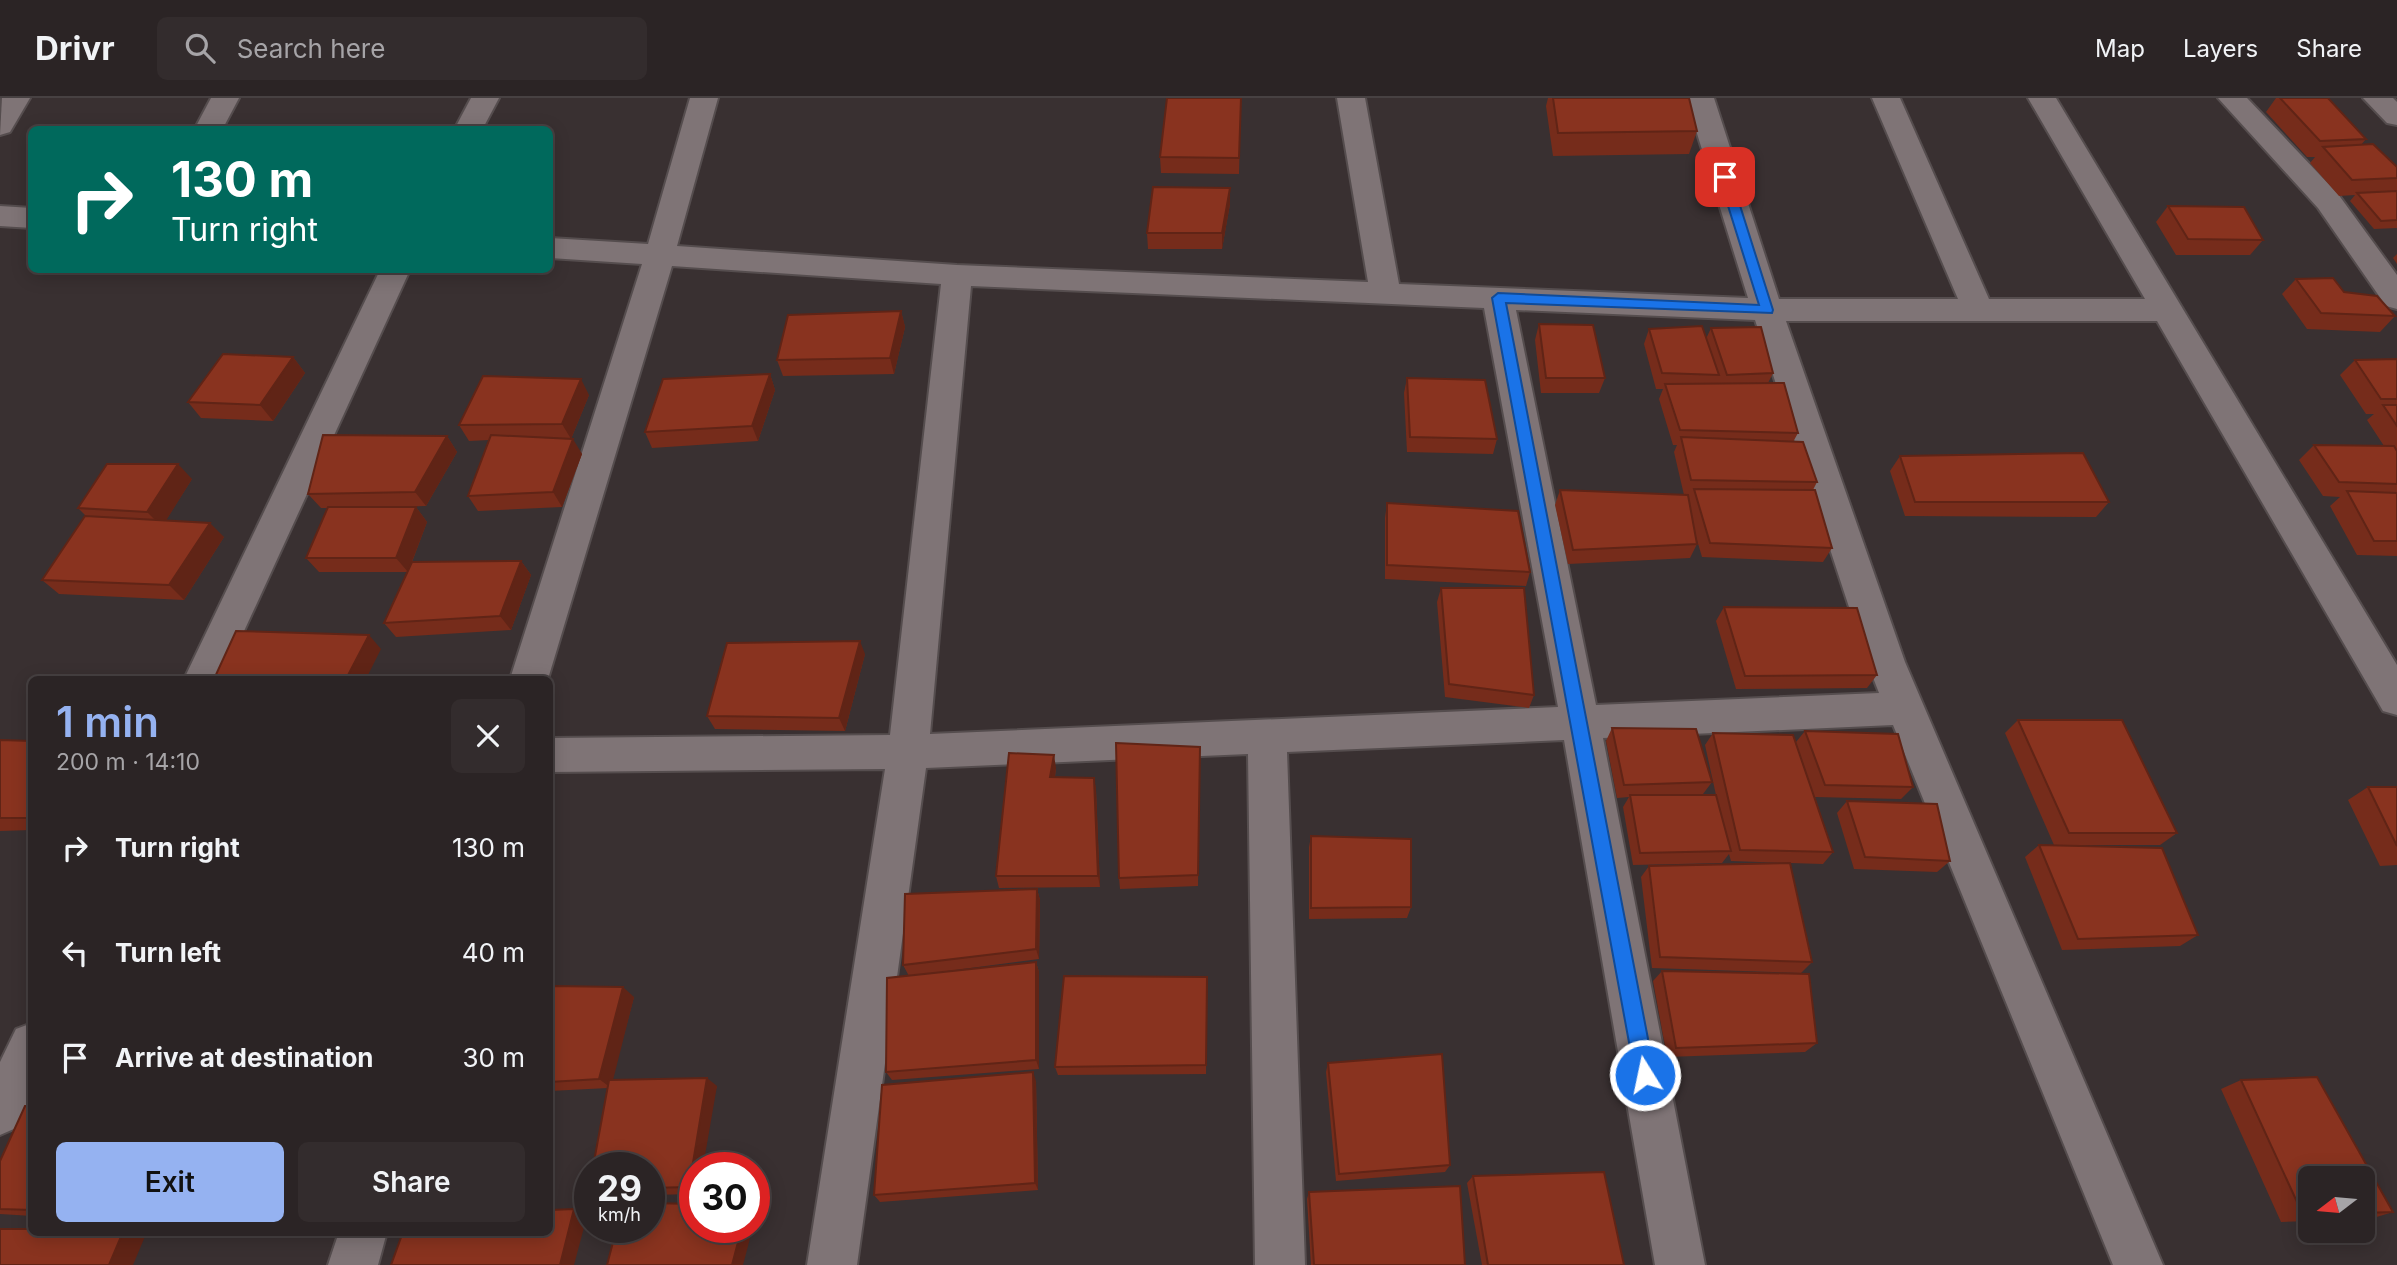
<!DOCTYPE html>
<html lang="en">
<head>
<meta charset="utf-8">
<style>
	:root { --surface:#2b2425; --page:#332c2d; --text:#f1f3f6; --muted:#a6a4a7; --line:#474142; --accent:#95b2f1 }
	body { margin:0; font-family:Inter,sans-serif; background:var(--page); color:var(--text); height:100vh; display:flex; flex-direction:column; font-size:26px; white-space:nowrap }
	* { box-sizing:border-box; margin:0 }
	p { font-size:23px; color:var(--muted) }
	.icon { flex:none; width:38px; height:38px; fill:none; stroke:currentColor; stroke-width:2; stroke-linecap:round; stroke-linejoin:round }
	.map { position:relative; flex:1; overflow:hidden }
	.drawer { position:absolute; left:28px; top:578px; width:525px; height:560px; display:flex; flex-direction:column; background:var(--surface); border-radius:10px; box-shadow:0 4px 18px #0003,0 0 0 2px var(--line) }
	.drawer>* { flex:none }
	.top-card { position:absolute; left:28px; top:28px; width:525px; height:147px; border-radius:10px; box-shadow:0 4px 18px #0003,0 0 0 2px var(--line); background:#00695c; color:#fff; overflow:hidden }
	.needle { width:46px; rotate:254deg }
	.controls { position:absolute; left:2298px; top:1068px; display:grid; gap:14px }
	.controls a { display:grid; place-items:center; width:77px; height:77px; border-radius:10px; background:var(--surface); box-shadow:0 4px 18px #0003,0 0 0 2px var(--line); font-size:35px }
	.speed { position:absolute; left:574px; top:1054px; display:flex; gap:14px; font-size:35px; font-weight:700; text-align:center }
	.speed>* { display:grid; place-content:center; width:91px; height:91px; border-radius:50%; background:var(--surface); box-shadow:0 4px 18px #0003,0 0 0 2px var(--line); line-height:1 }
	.speed small { font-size:18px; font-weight:400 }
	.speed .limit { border:10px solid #d22; background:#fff; color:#111 }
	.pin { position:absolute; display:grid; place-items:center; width:60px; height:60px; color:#fff; margin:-30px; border-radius:14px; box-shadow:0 4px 10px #0006 }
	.me { position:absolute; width:77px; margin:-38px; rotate:350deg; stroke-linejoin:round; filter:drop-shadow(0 0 5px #0008) }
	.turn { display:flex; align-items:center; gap:24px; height:147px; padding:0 28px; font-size:32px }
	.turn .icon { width:91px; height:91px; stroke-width:2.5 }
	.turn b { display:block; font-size:49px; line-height:60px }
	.round { display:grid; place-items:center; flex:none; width:74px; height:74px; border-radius:10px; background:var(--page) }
	.headline { display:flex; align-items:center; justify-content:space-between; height:119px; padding:0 28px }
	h1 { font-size:42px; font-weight:600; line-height:52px; color:var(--accent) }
	.action { display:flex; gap:14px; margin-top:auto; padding:14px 28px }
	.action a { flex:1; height:80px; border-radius:10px; background:var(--accent); color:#111; font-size:28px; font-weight:600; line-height:80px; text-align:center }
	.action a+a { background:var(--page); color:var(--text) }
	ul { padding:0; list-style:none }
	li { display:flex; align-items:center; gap:21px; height:105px; padding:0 28px }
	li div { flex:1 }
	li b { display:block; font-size:26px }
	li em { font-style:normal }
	header { display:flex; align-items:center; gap:42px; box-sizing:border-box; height:98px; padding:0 35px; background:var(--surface); border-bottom:2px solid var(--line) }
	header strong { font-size:33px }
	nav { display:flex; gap:38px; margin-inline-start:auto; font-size:24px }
	.search { width:490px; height:63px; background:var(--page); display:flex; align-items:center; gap:18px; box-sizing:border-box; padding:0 24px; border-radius:10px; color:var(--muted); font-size:26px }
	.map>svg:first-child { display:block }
</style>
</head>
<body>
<header>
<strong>Drivr</strong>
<div class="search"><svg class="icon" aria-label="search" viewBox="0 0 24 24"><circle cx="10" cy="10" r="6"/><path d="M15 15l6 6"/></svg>Search here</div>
<nav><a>Map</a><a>Layers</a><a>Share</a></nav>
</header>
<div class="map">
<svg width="2397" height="1167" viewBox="0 0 2397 1167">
	<rect width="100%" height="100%" fill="#393031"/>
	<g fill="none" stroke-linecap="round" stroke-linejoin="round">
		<defs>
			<g id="minor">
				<polygon points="2,0 30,0 10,34 0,37"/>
				<polygon points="211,0 239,0 222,32 194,32"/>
				<polygon points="471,0 499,0 482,32 454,32"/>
				<path d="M690,0H718L677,148L957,167L1368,184L1337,0H1365L1399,186L1748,200L1686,0H1714L1779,201H1958L1872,0H1900L1989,201H2145L2028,0H2056L2397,567V617L2383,613L2157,223H1786L1905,564L2163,1167H2113L1893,627L1603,640L1705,1167H1655L1564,642L1287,654L1305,1167H1255L1248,656L926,670L857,1167H807L885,671L550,674V640L890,637L941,186L672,168L548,581H510L642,166L550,160V140L648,146ZM971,188L1484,210L1558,609L930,636ZM1516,212L1755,222L1867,564L1879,595L1596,607Z"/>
				<polygon points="2218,0 2247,0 2338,96 2397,177 2397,211 2386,208 2318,110"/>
				<polygon points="2363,0 2393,0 2397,4 2397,27 2387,25"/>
				<polygon points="0,108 32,110 32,130 0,128"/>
				<polygon points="380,172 410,172 222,581 184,581"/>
				<polygon points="32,925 32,998 16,1030 0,1037 0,964 16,931"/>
				<polygon points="339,1134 387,1134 378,1167 328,1167"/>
			</g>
		</defs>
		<!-- minor casing -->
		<use href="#minor" stroke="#554d4e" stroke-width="4"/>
		<!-- minor -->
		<use href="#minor" fill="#7f7476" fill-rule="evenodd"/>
	</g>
	<!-- wall -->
	<g fill="#762c1b">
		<polygon points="1241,0 1239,76 1161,75 1160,59"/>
		<polygon points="1548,0 1689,0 1697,33 1689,56 1553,58 1546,8"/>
		<polygon points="2276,0 2328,0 2366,41 2361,47 2397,69 2397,92 2396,93 2397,93 2397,130 2374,131 2350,103 2355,97 2339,98 2310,65 2315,59 2307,59 2266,14"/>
		<polygon points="1230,106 1222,151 1148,151 1147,135"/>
		<polygon points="2168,108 2263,142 2250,157 2176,157 2156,124"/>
		<polygon points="2397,156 2397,166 2393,160"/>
		<polygon points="2296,181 2344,194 2395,218 2380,234 2307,231 2282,196"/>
		<polygon points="901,213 905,229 894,276 783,278 777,262"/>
		<polygon points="1539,226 1605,280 1599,295 1541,295 1535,242"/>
		<polygon points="1711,230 1773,275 1768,285 1798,335 1793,344 1817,384 1813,392 1832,450 1823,464 1702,459 1694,432 1697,446 1690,460 1568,466 1555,407 1560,392 1684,397 1674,354 1677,347 1673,347 1659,301 1663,291 1656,291 1644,246 1649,231 1706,241"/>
		<polygon points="293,259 305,275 273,323 201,320 188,304"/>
		<polygon points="2397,261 2397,458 2357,457 2330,408 2340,399 2323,398 2299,362 2314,347 2384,348 2367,322 2374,316 2366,316 2340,277 2355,262"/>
		<polygon points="770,276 775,292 758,343 652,350 645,334"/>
		<polygon points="1407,280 1497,341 1493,356 1407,354 1404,295"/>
		<polygon points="589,297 571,341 582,356 562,409 478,413 468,398 489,342 469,343 459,327"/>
		<polygon points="447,338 457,354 426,408 393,409 416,409 427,424 412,464 521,463 531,477 511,532 396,539 384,525 407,474 319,474 306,460 327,410 321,410 308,396"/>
		<polygon points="1900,358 2109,404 2096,419 1905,418 1890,373"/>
		<polygon points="192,381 166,422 224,439 184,502 59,496 42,482 86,418 78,410"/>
		<polygon points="1387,405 1530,474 1526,488 1385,481 1385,420"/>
		<polygon points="1441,490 1534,597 1529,610 1445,599 1437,504"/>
		<polygon points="1724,509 1877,577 1867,590 1736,591 1716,523"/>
		<polygon points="865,556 845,633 715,631 707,618"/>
		<polygon points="2018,622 2177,735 2160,747 2054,747 2005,635"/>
		<polygon points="1612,630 1712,684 1703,696 1688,697 1716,697 1705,647 1713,635 1796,644 1805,633 1913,689 1901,701 1815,699 1833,754 1823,766 1790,765 1812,864 1801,875 1652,870 1641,779 1649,768 1787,765 1731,763 1729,756 1722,765 1633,767 1623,709 1629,699 1617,700 1606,643"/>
		<polygon points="0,642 32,643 32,732 0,733"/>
		<polygon points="1200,649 1198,788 1120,791 1119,780"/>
		<polygon points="1056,670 1055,679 1094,680 1096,692 1100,789 999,790 996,778"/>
		<polygon points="2368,689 2397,689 2397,767 2380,768 2348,702"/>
		<polygon points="1847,703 1950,763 1937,774 1854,771 1837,715"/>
		<polygon points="1311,738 1411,809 1407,820 1309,821 1309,749"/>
		<polygon points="2039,747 2198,837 2180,848 2062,852 2025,759"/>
		<polygon points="1037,791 1040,802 1039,861 917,877 1036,864 1039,874 1039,971 892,982 886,974 909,878 903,867"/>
		<polygon points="1662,873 1817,945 1805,954 1667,959 1653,883"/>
		<polygon points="1207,879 1206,976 1058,977 1055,969"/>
		<polygon points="550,888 634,899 612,982 717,988 695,1069 695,1096 649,1097 649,1069 608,990 550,993"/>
		<polygon points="1328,965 1450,1067 1445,1074 1336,1083 1326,974"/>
		<polygon points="2317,979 2393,1114 2370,1121 2362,1121 2362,1080 2310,1080 2310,1123 2281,1124 2221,991 2241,982"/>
		<polygon points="1036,983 1038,1092 880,1104 874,1097"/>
		<polygon points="32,1008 32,1118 0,1116 0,1063"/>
		<polygon points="1473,1078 1624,1167 1482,1167 1467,1085"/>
		<polygon points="1309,1094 1465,1167 1311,1167 1307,1101"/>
	</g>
	<!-- shaded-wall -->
	<g fill="#602416">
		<polygon points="1230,90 1230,106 1222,151 1222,135"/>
		<polygon points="901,213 905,229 894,276 890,260"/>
		<polygon points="293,259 305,275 273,323 260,307"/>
		<polygon points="770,276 775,292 758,343 752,328"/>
		<polygon points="581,281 589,297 571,341 562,326"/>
		<polygon points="447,338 457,354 426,408 415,394"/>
		<polygon points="573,341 582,356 562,409 553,394"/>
		<polygon points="178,366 192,381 162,429 147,414"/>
		<polygon points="416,409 427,424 408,474 396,460"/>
		<polygon points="210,425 224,439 184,502 169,487"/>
		<polygon points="521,463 531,477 511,532 500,518"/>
		<polygon points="369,537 381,551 366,581 346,581"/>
		<polygon points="860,543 865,556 845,633 839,620"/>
		<polygon points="1054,657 1056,670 1053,691 1050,679"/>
		<polygon points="1094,680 1096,692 1100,789 1098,778"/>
		<polygon points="1037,791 1040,802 1039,861 1036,851"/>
		<polygon points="1036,864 1039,874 1039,971 1036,962"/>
		<polygon points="623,889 634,899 611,990 599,981"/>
		<polygon points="1033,974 1036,983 1038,1092 1035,1085"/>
		<polygon points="707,980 717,988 703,1069 695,1069 695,1093 689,1089"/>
		<polygon points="574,1111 587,1118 574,1167 560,1167"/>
		<polygon points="754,1111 757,1113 754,1124"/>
		<polygon points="742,1129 753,1129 743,1167 732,1167"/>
		<polygon points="123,1134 139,1134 146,1136 133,1167 109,1167"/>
	</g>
	<!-- building -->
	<g fill="#89331f" stroke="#602416" stroke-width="2">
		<polygon points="1167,0 1241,0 1239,60 1160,59"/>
		<polygon points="1553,0 1689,0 1697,33 1558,35"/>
		<polygon points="2280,0 2328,0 2366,41 2320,43"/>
		<polygon points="2373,46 2397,69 2397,80 2352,82 2323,49"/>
		<polygon points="1153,89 1230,90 1222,135 1147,135"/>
		<polygon points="2397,93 2397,122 2381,123 2357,95"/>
		<polygon points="2168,108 2244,109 2263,142 2188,141"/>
		<polygon points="2333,180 2344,194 2377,198 2395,218 2321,215 2296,181"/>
		<polygon points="901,213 890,260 777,262 788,217"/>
		<polygon points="1539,226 1593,227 1605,280 1546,280"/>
		<polygon points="1702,228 1719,277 1662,275 1649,231"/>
		<polygon points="1761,229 1773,275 1727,277 1711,230"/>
		<polygon points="223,256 293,259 260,307 188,304"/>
		<polygon points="2397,261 2397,301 2381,301 2355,262"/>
		<polygon points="770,276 752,328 645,334 663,281"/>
		<polygon points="483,278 581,281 562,326 459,327"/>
		<polygon points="1407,280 1485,282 1497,341 1410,339"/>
		<polygon points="1784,285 1798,335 1680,332 1665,286"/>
		<polygon points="2383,307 2397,307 2397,328"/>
		<polygon points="323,337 447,338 415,394 308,396"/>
		<polygon points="491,337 573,341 553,394 468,398"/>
		<polygon points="1681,339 1803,344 1817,384 1691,382"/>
		<polygon points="2314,347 2394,348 2397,353 2397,386 2339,384"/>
		<polygon points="2083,355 2109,404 1915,404 1900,358"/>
		<polygon points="107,366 178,366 147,414 78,410"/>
		<polygon points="1694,391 1815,392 1832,450 1710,445"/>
		<polygon points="1560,392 1688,397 1697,446 1573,452"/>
		<polygon points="2347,393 2397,395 2397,443 2374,443"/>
		<polygon points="1387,405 1518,413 1530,474 1387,467"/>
		<polygon points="328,409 416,409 396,460 306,460"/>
		<polygon points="85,418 210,425 169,487 42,482"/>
		<polygon points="521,463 500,518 384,525 412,464"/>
		<polygon points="1441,490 1524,490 1534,597 1449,586"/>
		<polygon points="1724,509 1857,510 1877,577 1745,578"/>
		<polygon points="236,533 369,537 346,581 214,581"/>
		<polygon points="860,543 839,620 707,618 727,545"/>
		<polygon points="2018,622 2122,622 2177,735 2069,735"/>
		<polygon points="1612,630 1696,631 1712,684 1624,687"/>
		<polygon points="1805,633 1898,636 1913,689 1825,687"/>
		<polygon points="1713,635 1793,637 1833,754 1740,752"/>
		<polygon points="0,642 32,643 32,720 0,720"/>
		<polygon points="1116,645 1200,649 1198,777 1119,780"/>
		<polygon points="1009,655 1054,657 1050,679 1094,680 1098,778 996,778"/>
		<polygon points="2368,689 2397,689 2397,748"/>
		<polygon points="1630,697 1716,697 1731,753 1640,755"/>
		<polygon points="1847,703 1937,706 1950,763 1865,759"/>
		<polygon points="1311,738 1411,741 1411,809 1311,810"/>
		<polygon points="2039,747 2162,750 2198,837 2078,841"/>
		<polygon points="1790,765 1812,864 1660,859 1649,768"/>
		<polygon points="1037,791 1036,851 903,867 905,796"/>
		<polygon points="1036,864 1036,962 886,974 887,880"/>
		<polygon points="1662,873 1809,876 1817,945 1676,950"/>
		<polygon points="1064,878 1207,879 1206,967 1055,969"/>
		<polygon points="550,888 623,889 599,981 550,984"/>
		<polygon points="1442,956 1450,1067 1339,1076 1328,965"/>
		<polygon points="1033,974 1035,1085 874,1097 882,987"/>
		<polygon points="2317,979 2393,1114 2362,1115 2362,1080 2310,1080 2310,1117 2303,1117 2241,982"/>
		<polygon points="707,980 689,1089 649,1090 649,1069 593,1069 609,982"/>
		<polygon points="25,1008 32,1008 32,1112 0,1111 0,1063"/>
		<polygon points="1604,1074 1624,1167 1488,1167 1473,1078"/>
		<polygon points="1460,1088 1465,1167 1314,1167 1309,1094"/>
		<polygon points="649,1105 695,1106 695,1129 742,1129 732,1167 607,1167 617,1129 649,1129"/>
		<polygon points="574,1111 560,1167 391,1167 403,1134 550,1134 550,1112"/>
		<polygon points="0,1131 32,1131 32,1134 123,1134 109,1167 0,1167"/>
	</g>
	<!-- route -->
	<polygon fill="#1a73e8" stroke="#114b97" stroke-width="2" points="1725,76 1731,79 1773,212 1772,215 1506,205 1655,977 1652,983 1645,986 1638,983 1635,977 1492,200 1498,195 1759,207 1719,79"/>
</svg>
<div class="controls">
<a><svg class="needle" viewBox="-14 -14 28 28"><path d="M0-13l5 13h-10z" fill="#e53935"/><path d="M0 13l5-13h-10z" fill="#a6a4a7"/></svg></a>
</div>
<div class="speed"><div>29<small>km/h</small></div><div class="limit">30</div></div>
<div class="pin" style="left:1725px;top:79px;background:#d93025"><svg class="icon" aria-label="arrive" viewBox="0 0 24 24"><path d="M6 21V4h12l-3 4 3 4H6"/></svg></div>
<svg class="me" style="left:1645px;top:977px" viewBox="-20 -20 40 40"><circle r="17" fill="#1a73e8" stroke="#fff" stroke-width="3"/><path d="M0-11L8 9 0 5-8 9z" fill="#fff"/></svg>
<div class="top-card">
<div class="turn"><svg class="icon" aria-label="right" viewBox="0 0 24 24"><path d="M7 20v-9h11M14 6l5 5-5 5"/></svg><div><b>130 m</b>Turn right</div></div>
</div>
<section class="drawer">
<div class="headline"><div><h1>1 min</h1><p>200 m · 14:10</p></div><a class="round"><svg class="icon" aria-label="close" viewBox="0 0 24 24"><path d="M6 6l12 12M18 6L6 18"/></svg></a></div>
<ul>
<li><svg class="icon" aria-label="right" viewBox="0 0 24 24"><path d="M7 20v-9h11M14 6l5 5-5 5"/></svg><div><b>Turn right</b></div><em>130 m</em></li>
<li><svg class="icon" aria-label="left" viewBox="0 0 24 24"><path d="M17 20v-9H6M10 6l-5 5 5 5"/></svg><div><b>Turn left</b></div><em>40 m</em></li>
<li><svg class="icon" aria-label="arrive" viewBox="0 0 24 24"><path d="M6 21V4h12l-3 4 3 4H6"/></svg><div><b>Arrive at destination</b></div><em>30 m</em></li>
</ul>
<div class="action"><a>Exit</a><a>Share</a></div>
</section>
</div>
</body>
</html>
